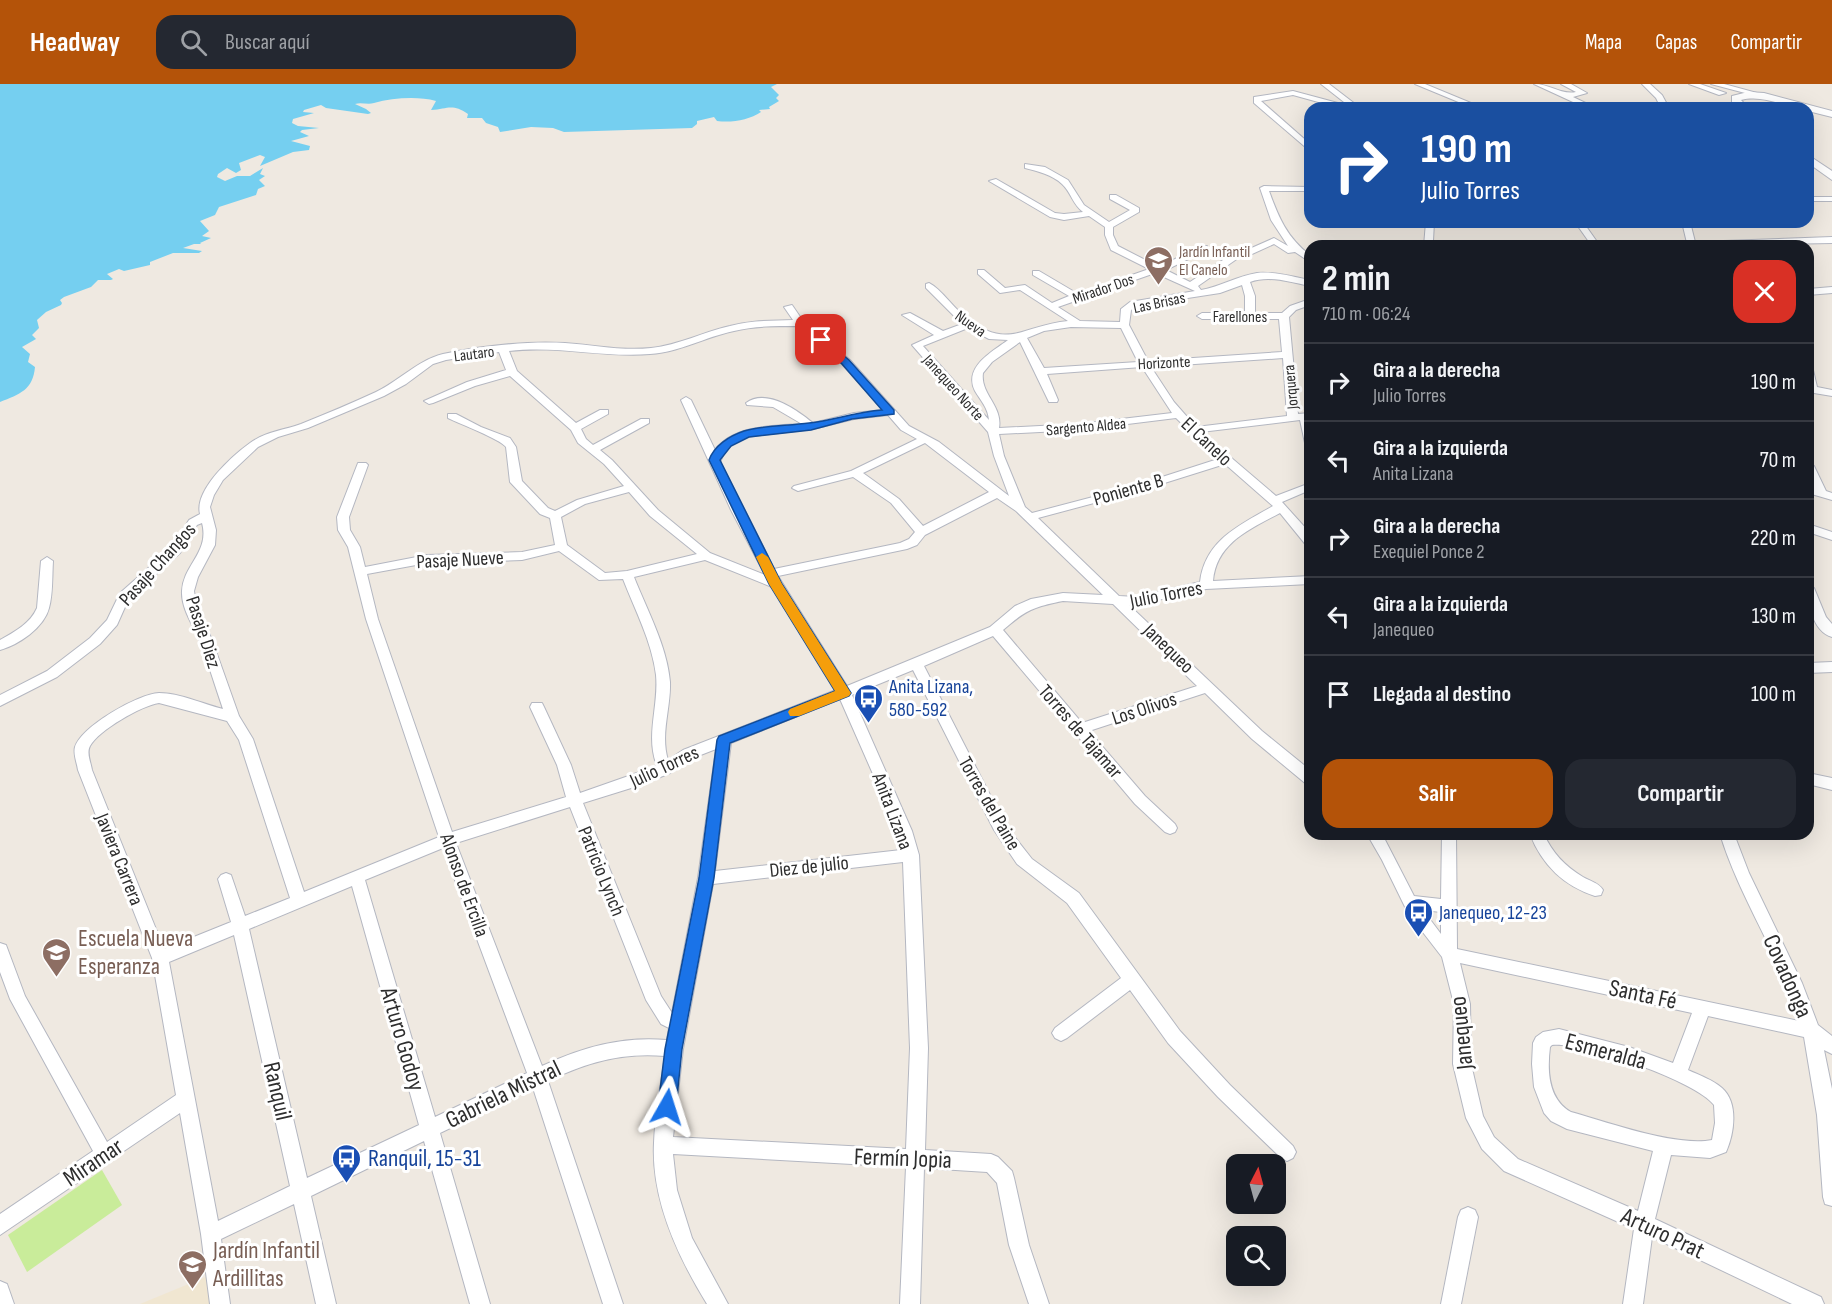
<!DOCTYPE html>
<html lang="es">
<head>
<meta charset="utf-8">
<style>
	:root { --surface:#171b24; --page:#242831; --text:#f1f3f6; --muted:#9ea1a6; --line:#363941; --accent:#b45309 }
	body { margin:0; font-family:"Sofia Sans Condensed",sans-serif; background:var(--page); color:var(--text); height:100vh; display:flex; flex-direction:column; font-size:22px; white-space:nowrap }
	* { box-sizing:border-box; margin:0 }
	p { font-size:20px; color:var(--muted) }
	.icon { flex:none; width:33px; height:33px; fill:none; stroke:currentColor; stroke-width:2; stroke-linecap:round; stroke-linejoin:round }
	.map { position:relative; flex:1; overflow:hidden }
	.drawer { position:absolute; left:1304px; top:156px; width:510px; height:600px; display:flex; flex-direction:column; background:var(--surface); border-radius:18px; box-shadow:0 6px 24px #0002 }
	.drawer>* { flex:none }
	.guide { position:absolute; left:1304px; top:18px; width:510px; height:126px; border-radius:18px; box-shadow:0 6px 24px #0002; background:#1a4fa0; color:#fff; overflow:hidden }
	.needle { width:39px; rotate:6deg }
	.fabs { position:absolute; left:1226px; top:1070px; display:grid; gap:12px }
	.fabs a { display:grid; place-items:center; width:60px; height:60px; border-radius:12px; background:var(--surface); box-shadow:0 6px 24px #0002; font-size:30px }
	.pin { position:absolute; display:grid; place-items:center; width:51px; height:51px; color:#fff; margin:-26px; border-radius:12px; box-shadow:0 3px 9px #0006 }
	.me { position:absolute; width:66px; margin:-33px; rotate:6deg; stroke-linejoin:round; filter:drop-shadow(0 0 4px #0008) }
	.turn { display:flex; align-items:center; gap:21px; height:126px; padding:0 18px; font-size:27px }
	.turn .icon { width:78px; height:78px; stroke-width:2.5 }
	.turn b { display:block; font-size:42px; line-height:51px }
	.round { display:grid; place-items:center; flex:none; width:63px; height:63px; border-radius:18px; background:var(--page) }
	.head { display:flex; align-items:center; justify-content:space-between; height:102px; padding:0 18px }
	h1 { font-size:36px; font-weight:700; line-height:45px }
	.cta { display:flex; gap:12px; margin-top:auto; padding:12px 18px }
	.cta a { flex:1; height:69px; border-radius:18px; background:var(--accent); color:#fff; font-size:24px; font-weight:700; line-height:69px; text-align:center }
	.cta a+a { background:var(--page); color:var(--text) }
	ul { padding:0; list-style:none }
	li { display:flex; align-items:center; gap:18px; height:78px; padding:0 18px; border-top:2px solid var(--line) }
	li div { flex:1 }
	li b { display:block; font-size:22px }
	li em { font-style:normal }
	header { display:flex; align-items:center; gap:36px; box-sizing:border-box; height:84px; padding:0 30px; background:var(--accent); color:#fff }
	header strong { font-size:28px }
	nav { display:flex; gap:33px; margin-inline-start:auto; font-size:21px }
	.search { width:420px; height:54px; background:var(--page); display:flex; align-items:center; gap:15px; box-sizing:border-box; padding:0 21px; border-radius:18px; color:var(--muted); font-size:22px }
	.map>svg:first-child { display:block }
</style>
</head>
<body>
<header>
<strong>Headway</strong>
<div class="search"><svg class="icon" aria-label="search" viewBox="0 0 24 24"><circle cx="10" cy="10" r="6"/><path d="M15 15l6 6"/></svg>Buscar aquí</div>
<nav><a>Mapa</a><a>Capas</a><a>Compartir</a></nav>
</header>
<div class="map">
<svg width="1832" height="1220" viewBox="0 0 1832 1220">
	<rect width="100%" height="100%" fill="#efe9e1"/>
	<!-- education -->
	<polygon fill="#f0e6d1" points="208,1192 212,1220 140,1220"/>
	<!-- pitch -->
	<polygon fill="#c9ec9a" points="102,1086 122,1121 27,1188 8,1151"/>
	<!-- water -->
	<path fill="#75cff0" d="M0,0H777L771,3L779,11L776,14L779,17L769,23L770,25L759,26L761,28C749,36 732,39 717,37L714,33L697,37V40L692,44L564,48L553,44L531,43L500,48L498,43L486,39L482,34H467L468,30C452,19 448,25 431,26L436,17C417,12 393,14 374,19C368,21 361,18 355,20L366,25L371,29L368,30L326,24L321,21L304,26L303,28L314,29L293,35L292,39L298,42L319,44L302,46L300,48L309,52L291,57L310,62L309,66L293,68L260,82L265,73L260,71L239,79L241,86L236,89L227,84L218,90L217,93L225,97L237,92H250L263,84L260,90L265,92L259,96L265,102L258,105L256,111L219,123L215,131L200,137L209,147L202,152L211,154L200,159L201,160H194L183,164L202,167L199,169H173L150,178V181L124,187L119,185L107,190L113,195L111,196H98L91,203L64,213L60,216L62,219L61,221L46,228L37,236L39,244L32,251L36,255L22,263L30,270L28,278L35,283C33,306 20,310 0,318Z"/>
	<g fill="none" stroke-linecap="round" stroke-linejoin="round">
		<defs>
			<g id="street">
				<polygon points="1321,0 1329,0 1359,23 1340,24 1293,11 1261,17 1310,60 1310,67 1254,19 1254,13 1293,7 1349,22"/>
				<polygon points="1415,0 1425,0 1483,24 1473,24"/>
				<path d="M1534,0C1550,0 1561,11 1576,8L1561,0H1571L1587,9L1573,13L1596,24H1586Z"/>
				<polygon points="1642,0 1650,0 1662,11 1669,24 1661,24 1656,14"/>
				<polygon points="1689,0 1700,0 1726,9 1719,11"/>
				<polygon points="1711,0 1724,0 1768,12 1764,14"/>
				<path d="M1025,80L1045,83L1068,96L1084,121L1109,138L1130,126L1110,115V111H1116L1139,124V128L1113,143V151L1118,162L1159,183L1201,162H1207V166L1166,186L1190,198L1235,168L1247,166L1274,154L1288,162L1271,136L1260,104L1264,102L1310,103V107H1269C1278,132 1287,154 1310,171V178L1295,168L1288,169L1274,160L1252,170L1241,172L1198,202L1201,206C1220,203 1237,192 1257,189C1274,187 1293,193 1310,196V202C1290,198 1269,191 1250,198L1255,212V229H1282L1290,222L1310,215V221L1296,226L1289,233L1298,330L1310,329V362L1305,359L1300,336L1201,348L1276,412L1310,399V406L1282,418L1310,449V462L1306,461L1280,429C1250,445 1216,459 1213,497L1310,492V500L1206,505L1136,521H1129L1262,647L1310,686V700L1305,699L1252,655L1205,609L1089,647L1145,712L1175,740L1177,744L1175,748L1170,750L1165,748L1135,720L993,552L924,582L1006,742L1032,775L1079,809L1180,947L1230,1001L1293,1062L1296,1068L1293,1074L1287,1077L1281,1074L1218,1013L1168,959L1130,906L1067,954L1061,957L1055,954L1052,949L1055,944L1121,894L1067,819L1017,780L994,746L913,586L852,611L912,747L919,771L928,964L925,1066L991,1070L998,1073L1012,1087L1014,1094L1029,1161L1049,1220H1029L1009,1161L997,1099L987,1088L924,1084L920,1220H900L906,1083L673,1070L677,1106L692,1154L728,1220H707C678,1173 651,1116 654,1059C655,1030 661,1001 665,972C622,968 585,979 548,997L623,1220H603L533,1004L440,1049L490,1220H470L424,1057L311,1112L336,1220H316L294,1120L221,1155L230,1220H210L201,1150L180,1029L0,1151V1130L93,1067L10,915L0,888V859L6,861L25,912L107,1058L176,1011L152,874L78,686C77,679 73,670 75,663C82,642 138,610 159,609C180,609 203,620 223,625C215,602 208,578 199,555C193,541 181,524 182,507C183,481 210,468 202,439L197,441L180,469L129,514L117,541L100,560L57,593L0,622V611L47,587L90,554L107,536L120,509L172,463L189,436L200,430C194,406 232,372 250,359C265,348 284,346 301,340C326,330 352,319 376,308C399,297 418,276 443,270C481,262 527,257 565,259C594,261 622,267 651,264C679,261 703,248 730,242C751,236 772,237 793,236L784,223L792,221L803,237L850,276L909,342L939,358L1009,412L994,372L988,348L912,261L934,251L902,231L910,229L943,247L962,240L926,204V200L929,199C941,205 952,222 963,231C1007,268 1020,242 1068,237L1020,206L1000,209L978,190V186H984L1005,204L1025,201L1052,219L1069,212L1033,191V187H1039L1078,210L1149,185L1111,166L1105,151V143L1089,132L1064,136L1050,133L989,97L996,95L1055,129L1064,130L1083,128C1073,121 1071,108 1062,100C1053,91 1037,87 1025,84ZM1155,189L1195,207L1130,218L1121,225L1120,238L1080,237L1058,223ZM1242,201L1245,212V229H1202L1197,232L1202,235H1279L1282,268L1148,277L1129,241L1131,226L1136,222L1220,209ZM798,242L842,280L883,326L854,329L813,339C797,326 766,304 746,319L747,321L773,323L802,340C773,342 734,341 715,366L691,316L686,313L681,316L731,426L765,491L710,469L658,426L612,376L600,366L649,339V335H641L593,361L586,355L581,345L608,330V326H600L576,339L517,287L509,267C557,261 603,274 650,270C680,268 705,253 734,247C755,242 776,242 798,242ZM1071,243L1121,244L1138,278L1044,284L1027,254L1044,247ZM968,244L989,255L1008,256C992,268 963,283 975,307C981,317 988,324 989,336L923,262ZM1020,258L1049,318H1057L1058,316L1047,290L1142,283L1172,329L1079,340L999,344C1003,322 980,310 983,289L992,278ZM499,268L506,286L467,298L424,317L429,320L433,319L475,302L510,292L571,346L578,359L604,380L624,402L577,416L555,427L548,424L522,397L516,363L510,354L481,343L456,330H448V334C460,340 500,355 506,363L510,398L540,430L550,434L555,461L522,468L427,471L365,483L360,463L350,446L349,433L368,381L366,379H358L337,433L338,446L348,463L366,535L439,753L304,808L253,655L239,632L212,556L196,520L194,507L198,493L215,461L216,446L210,423L214,411L223,396L258,363L278,353L308,344L384,312L406,300L433,280L446,276ZM1283,274L1287,332L1196,343L1174,318L1151,283ZM888,331L901,346L917,355L851,387L794,402L792,404L798,407L853,393L891,419L915,448L909,455L900,459L774,485L720,378L725,367L734,359L746,353L813,345L854,335ZM1176,334L1218,375L1131,403L1032,429L1025,423L1004,372L999,350L1079,346ZM925,359L989,408L923,442L899,415L863,389ZM1225,380L1273,422C1240,441 1205,456 1200,498L1136,513L1119,512L1038,434L1139,407ZM629,408L650,432L697,470L627,487L605,489L567,461L561,433L585,420ZM997,414L1016,427L1103,511L1063,509L1031,515L1015,522L990,543L847,602L778,492L907,465L917,461L925,451ZM559,467L599,496L623,495C635,526 652,558 656,591C659,622 645,652 657,682L580,709L571,681L544,623L542,619H532L530,623L557,681L566,713L452,748L378,535L367,490L427,479L522,476ZM705,476L772,503L836,606L683,666L668,676C660,650 671,624 670,598C667,562 647,526 634,493ZM1063,517L1113,520L1197,602L1082,639L1003,546C1026,526 1033,523 1063,517ZM840,615L898,747L901,766L715,787L731,659ZM159,619L227,637L239,656L290,814L245,832L231,791L226,789L221,791L218,795L231,838L164,865L92,686C91,679 86,669 90,662C99,646 141,622 159,619ZM716,665L698,794L672,929L661,912L583,719L644,700L670,689L693,674ZM570,723L646,916L661,940L669,944L667,956C622,952 582,963 542,982L456,759ZM443,764L527,989L435,1033L365,796ZM903,778L910,964L906,1065L673,1053L683,965L713,800ZM352,802L419,1041L307,1094L249,845ZM234,851L290,1102L218,1137L169,878Z"/>
				<rect x="1808" y="113" width="24" height="4"/>
				<polygon points="1426,138 1434,138 1433,157 1473,159 1477,162 1424,162"/>
				<polygon points="1575,138 1583,138 1600,162 1592,162"/>
				<polygon points="1682,138 1690,138 1695,158 1832,153 1832,159 1664,162 1668,159 1687,159"/>
				<polygon points="1832,203 1832,209 1808,211 1808,205"/>
				<polygon points="1808,283 1813,286 1817,303 1832,306 1832,312 1808,308"/>
				<polygon points="1808,379 1814,382 1826,407 1832,409 1832,416 1808,409 1808,403 1812,404 1808,393"/>
				<polygon points="1808,440 1832,448 1832,456 1808,448"/>
				<path d="M47,473L53,477C52,492 53,510 49,524C44,544 18,561 0,566V556C14,548 30,540 37,524L41,477Z"/>
				<path d="M1808,500L1814,504L1826,533L1832,540V553C1813,548 1806,517 1808,500Z"/>
				<polygon points="1832,578 1832,588 1808,589 1808,579"/>
				<polygon points="1808,689 1832,694 1832,706 1808,700"/>
				<path d="M1367,750H1382L1414,812L1441,815L1442,750H1456L1457,865L1799,937C1780,871 1740,815 1720,750H1734L1749,789L1802,899L1818,941L1832,952V970L1824,966L1832,1005V1122L1825,1120L1823,1113L1817,1031L1804,953L1708,932L1688,986C1699,991 1713,996 1722,1004C1739,1019 1734,1050 1726,1068L1710,1074L1671,1071L1655,1135L1821,1213L1824,1220H1792L1652,1153L1643,1220H1623L1634,1145L1504,1087L1482,1065L1466,1034L1453,980L1454,920L1442,873L1408,829L1382,776ZM1423,826L1441,828V850ZM1460,879L1692,929L1673,979L1629,963L1559,945L1543,948L1536,953L1533,959L1532,980L1534,1003L1544,1029L1551,1037L1567,1045L1653,1067L1638,1127L1518,1075L1494,1053L1483,1032L1471,980L1470,920ZM1552,961C1583,958 1696,997 1714,1021L1715,1039L1712,1056C1676,1063 1607,1038 1571,1028C1548,1015 1547,987 1550,963Z"/>
				<path d="M1530,750H1544C1552,769 1566,783 1583,793C1590,797 1599,799 1603,806L1601,811L1595,812C1564,802 1542,781 1530,750Z"/>
				<polygon points="1468,1123 1475,1126 1478,1133 1461,1220 1441,1220 1458,1133 1461,1126"/>
				<polygon points="0,1197 7,1200 14,1220 0,1220"/>
			</g>
			<g id="secondary">
				<path d="M1748,8L1764,9L1832,27V33L1808,27V24C1785,24 1764,10 1741,16L1748,24H1736L1732,21V12Z"/>
				<polygon points="1808,71 1832,87 1832,96 1808,79"/>
			</g>
		</defs>
		<!-- street casing -->
		<use href="#street" stroke="#b4b7c1" stroke-width="2"/>
		<!-- secondary casing -->
		<use href="#secondary" stroke="#b4b7c1" stroke-width="2"/>
		<!-- street -->
		<use href="#street" fill="#fff" fill-rule="evenodd"/>
		<!-- secondary -->
		<use href="#secondary" fill="#fff" fill-rule="evenodd"/>
	</g>
	<!-- route -->
	<path fill="#1a73e8" stroke="#114b97" stroke-width="1.5" d="M821,253L849,276L894,326V330L852,335L811,346L749,353L731,362L720,376L782,500L851,609L849,612L730,659L714,794L682,965L676,1023L674,1029L667,1032L661,1029L658,1023L665,965L699,794L717,656L719,652L835,607L769,500L709,376C714,362 729,352 744,347C763,341 788,342 809,339C834,336 856,328 882,326L842,280L818,258V254Z"/>
	<!-- slow -->
	<polygon fill="#f59e0b" points="762,469 768,473 782,500 849,606 851,609 849,612 799,632 790,632 788,628 790,625 835,607 769,500 756,473"/>
	<!-- icons -->
	<defs>
		<symbol id="school-pin" viewBox="-11 -11 22 30"><path d="M0 17L-7.5 6A9.5 9.5 0 1 1 7.5 6Z" fill="#8d6e63" stroke="#fff"/><path d="M0-5L7-2L0 1L-7-2ZM-4 1L0 2.5L4 1V4Q0 6-4 4Z" fill="#fff"/></symbol>
		<symbol id="bus-pin" viewBox="-11 -11 22 30"><path d="M0 17L-7.5 6A9.5 9.5 0 1 1 7.5 6Z" fill="#1a4fb4" stroke="#fff"/><path d="M-5-6H5V4H4V6H2V4H-2V6H-4V4H-5ZM-3.5-4V0h7V-4ZM-3.5 1.2v1.5H-2V1.2ZM2 1.2v1.5H3.5V1.2Z" fill="#fff"/></symbol>
	</defs>
	<g fill-rule="evenodd">
		<use href="#school-pin" x="1142" y="160" width="33" height="45"/>
		<use href="#bus-pin" x="852" y="598" width="33" height="45"/>
		<use href="#bus-pin" x="1402" y="812" width="33" height="45"/>
		<use href="#school-pin" x="40" y="852" width="33" height="45"/>
		<use href="#bus-pin" x="330" y="1058" width="33" height="45"/>
		<use href="#school-pin" x="176" y="1164" width="33" height="45"/>
	</g>
	<g text-anchor="middle" stroke-width="6" stroke-linejoin="round" paint-order="stroke">
		<!-- far-education labels -->
		<g font-size="16" fill="#785e54" stroke="#fff" text-anchor="start">
			<text x="1179" y="173">Jardín Infantil<tspan x="1179" dy="18">El Canelo</tspan></text>
		</g>
		<!-- far-street labels -->
		<g font-size="16" fill="#2e2e2e" stroke="#fff">
			<text transform="translate(1103 204) rotate(-19)" y="6">Mirador Dos</text>
			<text transform="translate(1159 218) rotate(-12)" y="6">Las Brisas</text>
			<text x="1240" y="238">Farellones</text>
			<text transform="translate(971 239) rotate(35)" y="6">Nueva</text>
			<text transform="translate(474 269) rotate(-7)" y="6">Lautaro</text>
			<text transform="translate(1164 278) rotate(-3)" y="6">Horizonte</text>
			<text transform="translate(954 303) rotate(48)" y="6">Janequeo Norte</text>
			<text transform="translate(1290 303) rotate(-95)" y="6">Jorquera</text>
			<text transform="translate(1086 342) rotate(-5)" y="6">Sargento Aldea</text>
		</g>
		<!-- street labels -->
		<g font-size="20" fill="#2e2e2e" stroke="#fff">
			<text transform="translate(1207 357) rotate(43)" y="7">El Canelo</text>
			<text transform="translate(1128 405) rotate(-16)" y="7">Poniente B</text>
			<text transform="translate(460 475) rotate(-3)" y="7">Pasaje Nueve</text>
			<text transform="translate(157 480) rotate(-48)" y="7">Pasaje Changos</text>
			<text transform="translate(1166 510) rotate(-11)" y="7">Julio Torres</text>
			<text transform="translate(204 548) rotate(72)" y="7">Pasaje Diez</text>
			<text transform="translate(1169 564) rotate(44)" y="7">Janequeo</text>
			<text transform="translate(1144 624) rotate(-18)" y="7">Los Olivos</text>
			<text transform="translate(1081 647) rotate(49)" y="7">Torres de Tajamar</text>
			<text transform="translate(664 682) rotate(-25)" y="7">Julio Torres</text>
			<text transform="translate(990 719) rotate(60)" y="7">Torres del Paine</text>
			<text transform="translate(893 727) rotate(69)" y="7">Anita Lizana</text>
			<text transform="translate(120 775) rotate(68)" y="7">Javiera Carrera</text>
			<text transform="translate(809 782) rotate(-6)" y="7">Diez de julio</text>
			<text transform="translate(602 787) rotate(68)" y="7">Patricio Lynch</text>
			<text transform="translate(465 801) rotate(70)" y="7">Alonso de Ercilla</text>
		</g>
		<!-- transit labels -->
		<g font-size="20" fill="#164399" stroke="#fff" text-anchor="start">
			<text x="889" y="609">Anita Lizana,<tspan x="889" dy="23">580-592</tspan></text>
			<text x="1439" y="835">Janequeo, 12-23</text>
		</g>
		<!-- near-education labels -->
		<g font-size="24" fill="#785e54" stroke="#fff" text-anchor="start">
			<text x="78" y="862">Escuela Nueva<tspan x="78" dy="28">Esperanza</tspan></text>
			<text x="213" y="1174">Jardín Infantil<tspan x="213" dy="28">Ardillitas</tspan></text>
		</g>
		<!-- near-street labels -->
		<g font-size="24" fill="#2e2e2e" stroke="#fff">
			<text transform="translate(1788 892) rotate(66)" y="8">Covadonga</text>
			<text transform="translate(1643 910) rotate(12)" y="8">Santa Fé</text>
			<text transform="translate(1461 949) rotate(-96)" y="8">Janequeo</text>
			<text transform="translate(403 955) rotate(74)" y="8">Arturo Godoy</text>
			<text transform="translate(1606 967) rotate(15)" y="8">Esmeralda</text>
			<text transform="translate(278 1007) rotate(77)" y="8">Ranquil</text>
			<text transform="translate(503 1010) rotate(-26)" y="8">Gabriela Mistral</text>
			<text transform="translate(903 1074) rotate(2)" y="8">Fermín Jopia</text>
			<text transform="translate(93 1078) rotate(-34)" y="8">Miramar</text>
			<text transform="translate(1663 1149) rotate(25)" y="8">Arturo Prat</text>
		</g>
		<!-- near-transit labels -->
		<g font-size="24" fill="#164399" stroke="#fff" text-anchor="start">
			<text x="368" y="1082">Ranquil, 15-31</text>
		</g>
	</g>
</svg>
<div class="fabs">
<a><svg class="needle" viewBox="-14 -14 28 28"><path d="M0-13l5 13h-10z" fill="#e53935"/><path d="M0 13l5-13h-10z" fill="#9ea1a6"/></svg></a>
<a><svg class="icon" aria-label="search" viewBox="0 0 24 24"><circle cx="10" cy="10" r="6"/><path d="M15 15l6 6"/></svg></a>
</div>
<div class="pin" style="left:821px;top:256px;background:#d93025"><svg class="icon" aria-label="arrive" viewBox="0 0 24 24"><path d="M6 21V4h12l-3 4 3 4H6"/></svg></div>
<svg class="me" style="left:667px;top:1023px" viewBox="-20 -20 40 40"><path d="M0-17L14 15 0 8-14 15z" fill="#1a73e8" stroke="#fff" stroke-width="4"/></svg>
<div class="guide">
<div class="turn"><svg class="icon" aria-label="right" viewBox="0 0 24 24"><path d="M7 20v-9h11M14 6l5 5-5 5"/></svg><div><b>190 m</b>Julio Torres</div></div>
</div>
<section class="drawer">
<div class="head"><div><h1>2 min</h1><p>710 m · 06:24</p></div><a class="round" style="background:#d93025;color:#fff"><svg class="icon" aria-label="close" viewBox="0 0 24 24"><path d="M6 6l12 12M18 6L6 18"/></svg></a></div>
<ul>
<li><svg class="icon" aria-label="right" viewBox="0 0 24 24"><path d="M7 20v-9h11M14 6l5 5-5 5"/></svg><div><b>Gira a la derecha</b><p>Julio Torres</p></div><em>190 m</em></li>
<li><svg class="icon" aria-label="left" viewBox="0 0 24 24"><path d="M17 20v-9H6M10 6l-5 5 5 5"/></svg><div><b>Gira a la izquierda</b><p>Anita Lizana</p></div><em>70 m</em></li>
<li><svg class="icon" aria-label="right" viewBox="0 0 24 24"><path d="M7 20v-9h11M14 6l5 5-5 5"/></svg><div><b>Gira a la derecha</b><p>Exequiel Ponce 2</p></div><em>220 m</em></li>
<li><svg class="icon" aria-label="left" viewBox="0 0 24 24"><path d="M17 20v-9H6M10 6l-5 5 5 5"/></svg><div><b>Gira a la izquierda</b><p>Janequeo</p></div><em>130 m</em></li>
<li><svg class="icon" aria-label="arrive" viewBox="0 0 24 24"><path d="M6 21V4h12l-3 4 3 4H6"/></svg><div><b>Llegada al destino</b></div><em>100 m</em></li>
</ul>
<div class="cta"><a>Salir</a><a>Compartir</a></div>
</section>
</div>
</body>
</html>
